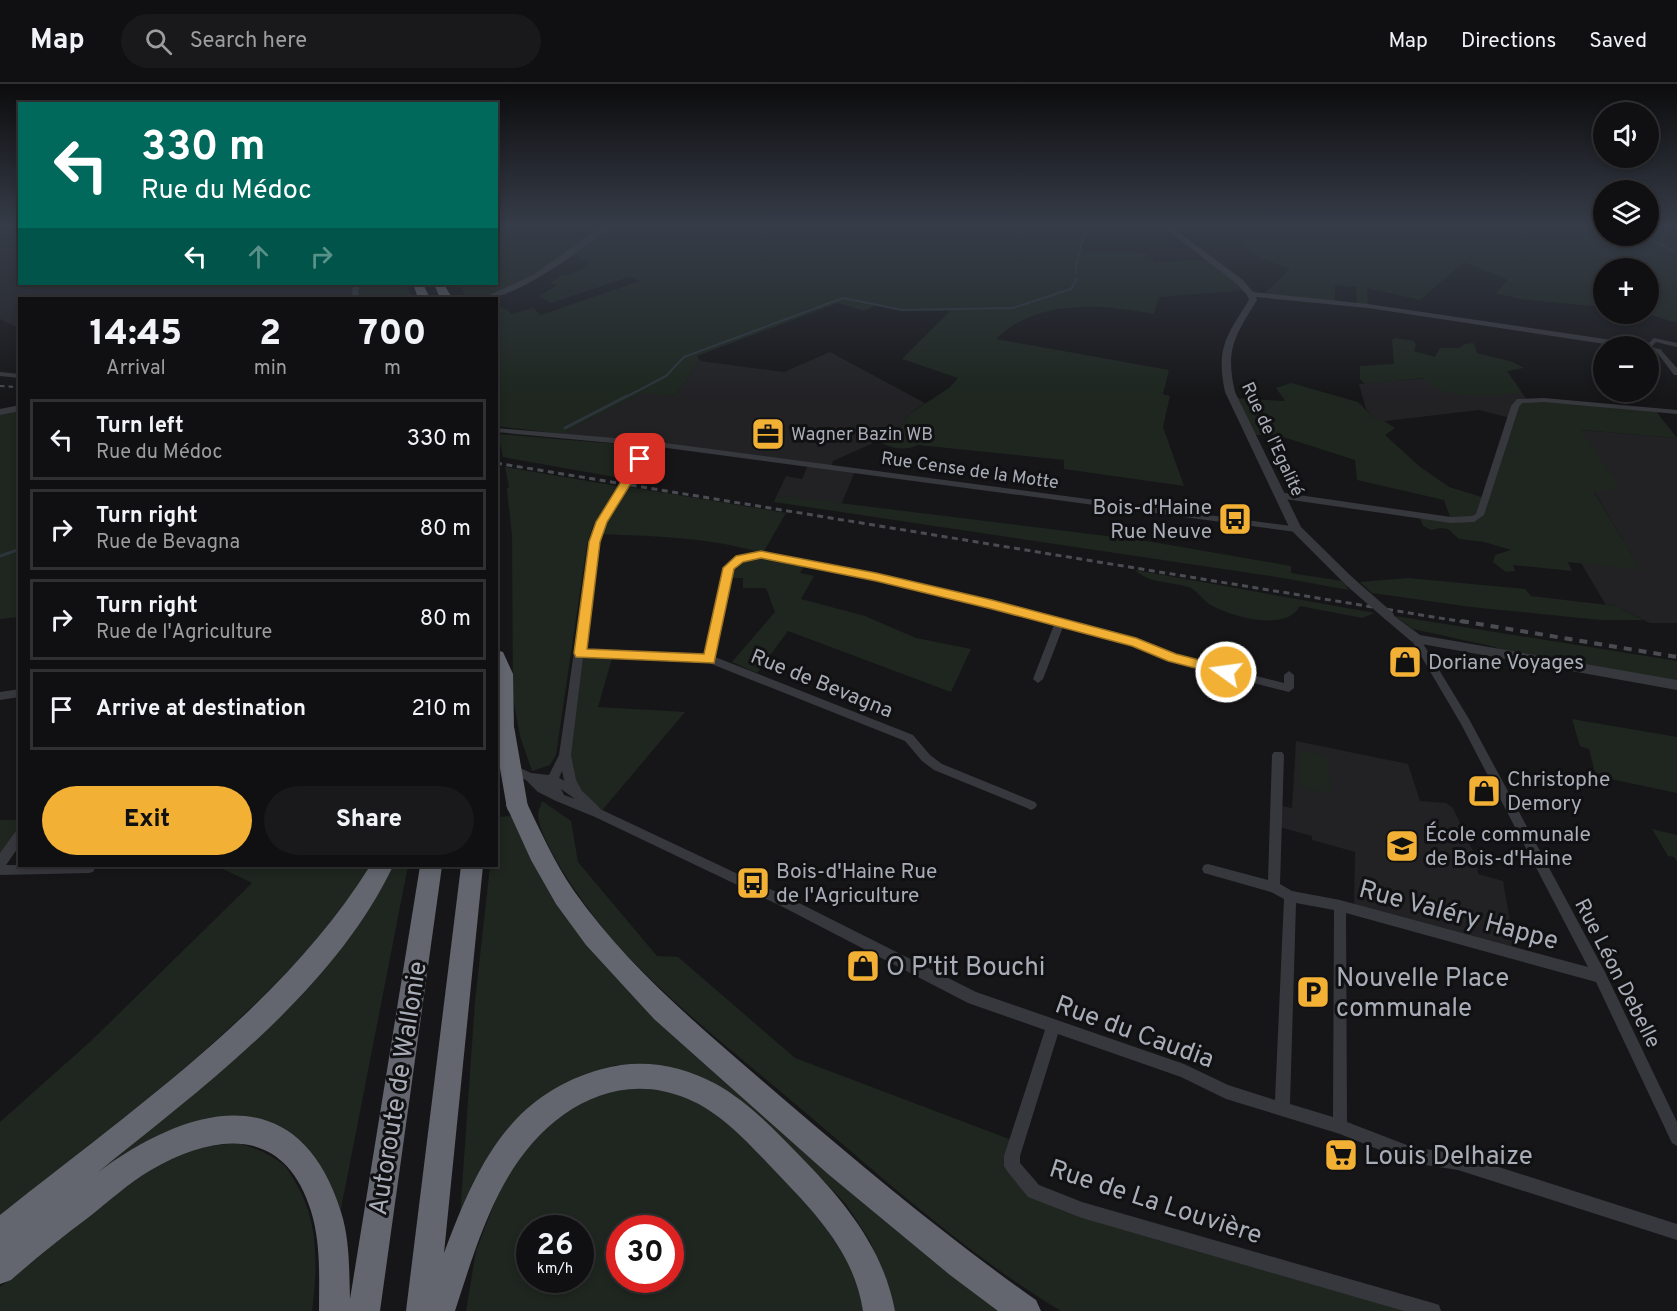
<!DOCTYPE html>
<html lang="en">
<head>
<meta charset="utf-8">
<style>
	:root { --surface:#101012; --page:#19191b; --text:#f1f3f6; --muted:#9c9d9f; --line:#303032; --accent:#f2b134 }
	body { margin:0; font-family:Overpass,sans-serif; background:var(--page); color:var(--text); height:100vh; display:flex; flex-direction:column; font-size:22px; white-space:nowrap }
	* { box-sizing:border-box; margin:0 }
	p { font-size:20px; color:var(--muted) }
	.icon { flex:none; width:33px; height:33px; fill:none; stroke:currentColor; stroke-width:2; stroke-linecap:round; stroke-linejoin:round }
	.map { position:relative; flex:1; overflow:hidden }
	.sheet { position:absolute; left:18px; top:213px; width:480px; height:570px; display:flex; flex-direction:column; background:var(--surface); border-radius:0px; box-shadow:0 3px 9px #0003,0 0 0 2px var(--line) }
	.sheet>* { flex:none }
	.banner { position:absolute; left:18px; top:18px; width:480px; height:183px; border-radius:0px; box-shadow:0 3px 9px #0003,0 0 0 2px var(--line); background:#00695c; color:#fff; overflow:hidden }
	.fabs { position:absolute; left:1593px; top:18px; display:grid; gap:12px }
	.fabs a { display:grid; place-items:center; width:66px; height:66px; border-radius:50%; background:var(--surface); box-shadow:0 3px 9px #0003,0 0 0 2px var(--line); font-size:30px }
	.speed { position:absolute; left:516px; top:1131px; display:flex; gap:12px; font-size:30px; font-weight:700; text-align:center }
	.speed>* { display:grid; place-content:center; width:78px; height:78px; border-radius:50%; background:var(--surface); box-shadow:0 3px 9px #0003,0 0 0 2px var(--line); line-height:1 }
	.speed small { font-size:15px; font-weight:400 }
	.speed .limit { border:9px solid #d22; background:#fff; color:#111 }
	.pin { position:absolute; display:grid; place-items:center; width:51px; height:51px; color:#fff; margin:-26px; border-radius:12px; box-shadow:0 3px 9px #0006 }
	.me { position:absolute; width:66px; margin:-33px; rotate:284deg; stroke-linejoin:round; filter:drop-shadow(0 0 4px #0008) }
	.turn { display:flex; align-items:center; gap:21px; height:126px; padding:0 24px; font-size:27px }
	.turn .icon { width:78px; height:78px; stroke-width:2.5 }
	.turn b { display:block; font-size:42px; line-height:51px }
	.lanes { display:flex; align-items:center; height:57px; padding:0 24px; background:#0003; justify-content:center; gap:30px; direction:ltr }
	.lanes .off { opacity:.35 }
	.eta { display:flex; justify-content:space-evenly; align-items:center; height:102px; text-align:center }
	.eta b { font-size:36px; font-weight:800; line-height:42px }
	.action { display:flex; gap:12px; margin-top:auto; padding:12px 24px }
	.action a { flex:1; height:69px; border-radius:36px; background:var(--accent); color:#111; font-size:24px; font-weight:800; line-height:69px; text-align:center }
	.action a+a { background:var(--page); color:var(--text) }
	ul { padding:0; list-style:none }
	li { display:flex; align-items:center; gap:18px; height:81px; margin:0 12px 9px; padding:0 12px; border:3px solid var(--line); border-radius:0px }
	li div { flex:1 }
	li b { display:block; font-size:22px }
	li em { font-style:normal }
	header { display:flex; align-items:center; gap:36px; box-sizing:border-box; height:84px; padding:0 30px; background:var(--surface); border-bottom:2px solid var(--line) }
	header strong { font-size:28px }
	nav { display:flex; gap:33px; margin-inline-start:auto; font-size:21px }
	.search { width:420px; height:54px; background:var(--page); display:flex; align-items:center; gap:15px; box-sizing:border-box; padding:0 21px; border-radius:33px; color:var(--muted); font-size:22px }
	.map>svg:first-child { display:block }
</style>
</head>
<body>
<header>
<strong>Map</strong>
<div class="search"><svg class="icon" aria-label="search" viewBox="0 0 24 24"><circle cx="10" cy="10" r="6"/><path d="M15 15l6 6"/></svg>Search here</div>
<nav><a>Map</a><a>Directions</a><a>Saved</a></nav>
</header>
<div class="map">
<svg width="1677" height="1227" viewBox="0 0 1677 1227">
	<rect width="100%" height="100%" fill="#161618"/>
	<!-- built -->
	<g fill="#222225">
		<polygon points="0,142 19,142 20,200 356,200 355,214 20,214 19,244 0,235"/>
		<polygon points="830,268 925,319 909,330 898,348 833,377 831,384 855,387 841,421 783,412 781,414 776,413 786,392 802,395 808,381 561,350 641,308 675,312 700,277 784,288"/>
		<polygon points="1507,287 1527,316 1511,334 1479,326 1377,338 1366,325 1359,300"/>
		<polygon points="1580,346 1677,354 1677,539 1650,539 1616,522 1606,521 1581,479 1640,485 1594,407 1619,405"/>
		<polygon points="1296,657 1408,680 1420,717 1446,719 1453,724 1476,774 1478,790 1503,797 1516,871 1354,826 1355,768 1312,756 1312,752 1276,742 1276,721 1292,724"/>
	</g>
	<!-- green -->
	<g fill="#1e261f" fill-rule="evenodd">
		<path d="M497,142H537L551,146H569L590,153L607,142H1087L1081,168L1147,169L1155,178L1210,175L1248,206L1159,213L1154,230C1101,220 1038,214 996,255L1169,286L1163,310L1170,312L1163,343L1184,402L1064,385V376L918,361C905,367 891,365 879,357L898,348L909,330L949,304L958,294L902,275L950,227L902,226L877,221L864,227L838,219L697,272L700,277L675,312L641,309L561,350L497,342V220L512,230L533,224L541,231L640,197L629,193L551,219L539,212L558,201L551,199L561,191C572,193 583,184 591,178L569,169L540,190L494,212L466,214L460,200H496Z"/>
		<polygon points="1220,142 1603,142 1604,152 1648,152 1649,142 1677,142 1677,239 1648,230 1648,184 1604,184 1603,223 1520,215 1496,209 1508,196 1464,178 1420,216 1367,204 1368,222 1357,221 1356,203 1335,201 1335,218 1263,211 1290,185 1258,173"/>
		<polygon points="356,200 406,200 412,214 355,214"/>
		<path d="M1395,254L1414,257L1416,261L1414,267L1435,273L1440,264H1459L1465,260L1474,259L1477,269L1513,278L1524,284L1507,287L1521,308C1494,313 1443,317 1423,294L1365,300L1360,295V282L1394,280L1392,256Z"/>
		<polygon points="1291,299 1358,318 1377,337 1384,337 1395,344 1385,351 1419,382 1449,403 1485,414 1515,322 1527,316 1655,326 1677,354 1581,346 1620,405 1594,408 1641,486 1568,478 1572,487 1513,481 1515,487 1506,488 1493,478 1495,471 1511,466 1484,458 1459,455 1448,445 1440,444 1431,446 1423,442 1419,431 1451,436 1444,416 1357,396 1355,376 1277,351 1249,351 1232,314 1285,317 1276,304"/>
		<polygon points="19,325 19,533 0,535 0,328"/>
		<polygon points="498,350 628,361 634,366 634,372 620,394 503,373"/>
		<polygon points="505,383 617,402 593,442 587,460 556,671 550,681 532,687 520,652 513,614 512,451 507,405 509,403"/>
		<path d="M629,403L786,429L763,469C708,453 653,452 597,450L610,424Z"/>
		<polygon points="783,412 1147,457 1291,482 1291,489 1342,497 1349,506 1283,494 774,418 776,413 781,414"/>
		<polygon points="750,471 806,479 800,489 814,492 801,515 865,532 916,554 971,565 951,608 788,547 757,589 732,578 775,528 766,504 743,504 743,494 726,494 729,484"/>
		<path d="M1135,486L1375,529L1362,534L1300,522C1286,549 1229,532 1209,520C1202,515 1196,505 1188,503C1169,497 1150,500 1135,486Z"/>
		<polygon points="1408,494 1525,505 1531,512 1616,522 1643,536 1600,536 1471,523 1372,509 1360,498"/>
		<polygon points="1395,532 1677,577 1677,601 1512,573 1495,563 1413,545"/>
		<polygon points="580,569 613,571 598,623 685,628 599,730 568,691"/>
		<polygon points="1572,635 1677,653 1677,709 1596,692 1589,665 1580,662"/>
		<polygon points="1300,666 1329,673 1330,710 1299,703"/>
		<path d="M542,717L571,737L578,778L657,872L678,873L795,974L1017,1058L1012,1072L1034,1107L1433,1227H1061C966,1170 884,1095 800,1024C739,972 675,923 620,864C599,842 538,760 538,730C538,727 541,721 542,717Z"/>
		<polygon points="514,732 565,830 1008,1227 891,1227 889,1208 870,1157 846,1120 791,1063 649,981 616,981 583,992 460,1132 475,917 490,782 496,782 497,733"/>
		<polygon points="0,736 20,736 19,751 0,779"/>
		<polygon points="1652,745 1677,751 1677,778 1674,773 1668,772"/>
		<path d="M217,782H371C343,830 304,872 264,911C182,992 90,1062 0,1134V1038L92,956L252,799Z"/>
		<polygon points="390,782 408,782 339,1135 322,1085 303,1060 271,1039 233,1035 0,1162 187,1009 385,791"/>
		<path d="M620,1002L677,1008L707,1023L750,1057L847,1165L865,1227H466L476,1167L504,1094L527,1060L560,1028ZM530,1144H580V1196H530ZM620,1144H670V1196H620Z"/>
		<path d="M238,1059C255,1064 270,1070 284,1081C288,1085 291,1091 294,1096C319,1135 318,1183 312,1227H0V1203L127,1096L165,1075L208,1062Z"/>
	</g>
	<g fill="none" stroke-linecap="round" stroke-linejoin="round">
		<!-- stream-far1 -->
		<g stroke="#2c353c" stroke-width="2">
			<polyline points="1646,152 1675,168"/>
			<path d="M1076,189C1075,178 1084,155 1087,142"/>
			<polyline points="624,314 666,292 684,273 843,214 902,226 1013,224 1071,205 1077,194"/>
		</g>
		<!-- stream -->
		<g stroke="#2c353c" stroke-width="3">
			<polyline points="565,344 627,312"/>
			<polyline points="0,472 20,465"/>
		</g>
		<!-- minor -->
		<g fill="#37383d" fill-rule="evenodd">
			<polygon points="353,200 359,200 358,214 352,214"/>
			<polygon points="1654,254 1677,259 1677,263 1656,258 1648,266 1648,262 1646,262"/>
			<polygon points="1656,265 1660,265 1677,284 1677,291 1674,291 1656,267"/>
			<polygon points="0,288 20,290 20,294 0,292"/>
			<polygon points="1544,314 1677,326 1677,330 1544,318 1522,319 1519,323 1484,431 1474,438 1451,439 1278,414 1274,411 1278,408 1451,433 1472,432 1476,430 1511,322 1517,315"/>
			<path d="M496,344L650,357L1299,443V447L1296,448L652,362L605,438L598,458L584,566L706,571L724,484L737,472L761,468L876,490L1060,536L1131,554L1185,574L1284,599V591L1289,587L1294,591V604L1289,608L1183,581L1125,559L1063,543L1043,595L1038,599L1033,595L1054,541L876,496L761,474L743,477L733,485L715,573L913,651L930,671L942,680L1035,718L1037,721L1035,724L1031,726L1027,724L934,686L922,677L905,657L709,579L583,573L571,671L576,696L582,707L598,722L600,725L789,814L976,908L1184,980L1228,1001L1275,1016L1284,815L1271,808L1204,789L1202,785L1204,781L1208,780L1268,796L1272,671L1274,668H1282L1284,671L1280,800L1292,807L1340,816L1588,883L1461,640L1411,555L1416,552L1419,553L1469,635L1605,888L1677,1038V1062L1672,1059L1596,898L1346,829L1347,1038L1412,1063L1458,1070L1677,1140V1156L1458,1086L1412,1079L1340,1050L1226,1015L1181,993L1058,950L1020,1072V1079L1039,1101L1082,1118L1433,1219L1439,1221L1441,1227H1404L1082,1134L1028,1113L1007,1087L1004,1082V1072L1045,946L968,919L781,822L595,733L556,717L538,708L526,696L496,682V673L531,689L549,691L559,671L590,458L597,438L644,362L496,348ZM562,687L564,696L565,697L559,694ZM561,705L575,715L564,711ZM1296,819L1334,826L1333,1033L1290,1020Z"/>
			<polygon points="20,605 20,613 0,616 0,608"/>
			<polygon points="20,746 20,761 6,781 94,782 95,784 93,788 89,789 0,791 0,769 16,747"/>
		</g>
		<!-- tertiary -->
		<g fill="#37383d" fill-rule="evenodd">
			<path d="M602,142H610C587,163 513,217 483,214L533,191Z"/>
			<path d="M1162,142H1170L1243,196L1253,208L1368,220L1632,259L1636,262H1618L1368,224L1256,213L1257,216C1235,252 1225,265 1235,308L1301,443L1354,495L1356,498L1350,502L1346,501L1290,445L1225,308C1216,263 1226,253 1249,216L1247,211L1237,200Z"/>
			<polygon points="1647,262 1648,262 1662,266 1658,269 1648,268"/>
			<polygon points="20,321 20,327 0,331 0,325"/>
			<polygon points="1389,528 1420,551 1677,596 1677,606 1416,559 1412,558 1385,535 1383,532 1385,529"/>
		</g>
		<!-- motorway -->
		<g fill="#63666e" fill-rule="evenodd">
			<polygon points="413,200 423,200 430,214 418,214"/>
			<polygon points="434,200 444,200 452,214 440,214"/>
			<polygon points="496,566 503,568 513,590 514,646 511,651 504,654 496,651"/>
			<path d="M517,712L525,715C540,746 554,778 574,807C632,889 711,952 787,1018C868,1087 949,1155 1036,1216L1041,1227H998L950,1191L828,1090L654,935L586,861L556,820L531,776L506,721L509,715Z"/>
			<path d="M370,782H393C333,908 203,1003 97,1089C189,1020 299,992 341,1128C350,1156 349,1186 350,1215L420,782H442L380,1227H319C319,1194 321,1159 311,1127C285,1042 216,1048 151,1086C129,1099 109,1117 89,1133C62,1153 36,1174 11,1196L0,1200V1131C129,1028 282,923 370,782Z"/>
			<path d="M461,782H483L444,1169C476,1084 508,1011 602,985C641,974 681,981 716,1000C748,1018 774,1045 799,1071C844,1117 883,1163 895,1227H863C854,1168 815,1129 775,1087C750,1061 722,1029 688,1015C610,982 540,1034 504,1100C482,1140 469,1184 455,1227H406Z"/>
		</g>
		<!-- rail-far2 -->
		<polyline stroke="#4a4c52" stroke-width="2" stroke-dasharray="4.5 4" stroke-linecap="butt" points="0,302 20,303"/>
		<!-- rail-far1 -->
		<polyline stroke="#4a4c52" stroke-width="3" stroke-dasharray="6 4.5" stroke-linecap="butt" points="496,379 1470,539"/>
		<!-- rail -->
		<polyline stroke="#4a4c52" stroke-width="4" stroke-dasharray="8 7" stroke-linecap="butt" points="1461,537 1677,573"/>
		<!-- tertiary-bridge -->
		<polyline stroke="#37383d" stroke-width="10" points="1350,498 1389,532"/>
		<!-- motorway-bridge -->
		<polyline stroke="#63666e" stroke-width="21" points="504,646 517,721"/>
	</g>
	<!-- sky -->
	<linearGradient id="sky" x2="0" y2="1"><stop stop-color="#0c0c0d"/><stop offset="0.45" stop-color="#363c48"/><stop offset="1" stop-color="#363c48" stop-opacity="0"/></linearGradient>
	<rect width="1677" height="314" fill="url(#sky)"/>
	<!-- route -->
	<polygon fill="#f2b134" stroke="#9d7322" stroke-width="1.5" points="640,372 646,375 607,438 600,458 587,565 704,570 723,484 736,472 761,467 876,489 992,516 1136,554 1176,570 1230,584 1232,588 1226,592 1168,577 1132,562 992,525 876,497 761,474 743,478 734,485 714,579 576,573 574,569 589,458 596,438 635,375"/>
	<!-- icons -->
	<defs>
		<symbol id="office-square" viewBox="-11 -11 22 22"><rect x="-9" y="-9" width="18" height="18" rx="4" fill="#f2b134" stroke="#111113"/><path d="M-6-3h4V-5.5h4V-3h4V5H-6ZM-1-4.5V-3h2v-1.5ZM-6 0V1H6V0Z" fill="#111"/></symbol>
		<symbol id="bus-square" viewBox="-11 -11 22 22"><rect x="-9" y="-9" width="18" height="18" rx="4" fill="#f2b134" stroke="#111113"/><path d="M-5-6H5V4H4V6H2V4H-2V6H-4V4H-5ZM-3.5-4V0h7V-4ZM-3.5 1.2v1.5H-2V1.2ZM2 1.2v1.5H3.5V1.2Z" fill="#111"/></symbol>
		<symbol id="shop-square" viewBox="-11 -11 22 22"><rect x="-9" y="-9" width="18" height="18" rx="4" fill="#f2b134" stroke="#111113"/><path d="M-5-2.5h2.3a2.7 3.5 0 0 1 5.4 0H5L5.5 6h-11ZM-1.5-2.5h3a1.5 2.3 0 0 0-3 0Z" fill="#111"/></symbol>
		<symbol id="school-square" viewBox="-11 -11 22 22"><rect x="-9" y="-9" width="18" height="18" rx="4" fill="#f2b134" stroke="#111113"/><path d="M0-5L7-2L0 1L-7-2ZM-4 1L0 2.5L4 1V4Q0 6-4 4Z" fill="#111"/></symbol>
		<symbol id="parking-square" viewBox="-11 -11 22 22"><rect x="-9" y="-9" width="18" height="18" rx="4" fill="#f2b134" stroke="#111113"/><path d="M-3.5-5.5H1a3.5 3.5 0 0 1 0 7H-1V5.5H-3.5ZM-1-3.4V-.6H.8a1.4 1.4 0 0 0 0-2.8Z" fill="#111"/></symbol>
		<symbol id="supermarket-square" viewBox="-11 -11 22 22"><rect x="-9" y="-9" width="18" height="18" rx="4" fill="#f2b134" stroke="#111113"/><path d="M-6-5.5h2.5l.6 2H6L4.5 2H-2.5L-4.4-4H-6ZM-1.5 3.2a1.3 1.3 0 1 0 .1 0ZM3 3.2a1.3 1.3 0 1 0 .1 0Z" fill="#111"/></symbol>
	</defs>
	<g fill-rule="evenodd">
		<use href="#office-square" x="749" y="331" width="38" height="38"/>
		<use href="#bus-square" x="1216" y="416" width="38" height="38"/>
		<use href="#shop-square" x="1386" y="559" width="38" height="38"/>
		<use href="#shop-square" x="1465" y="688" width="38" height="38"/>
		<use href="#school-square" x="1383" y="743" width="38" height="38"/>
		<use href="#bus-square" x="734" y="780" width="38" height="38"/>
		<use href="#shop-square" x="844" y="863" width="38" height="38"/>
		<use href="#parking-square" x="1294" y="889" width="38" height="38"/>
		<use href="#supermarket-square" x="1322" y="1052" width="38" height="38"/>
	</g>
	<g text-anchor="middle" stroke-width="6" stroke-linejoin="round" paint-order="stroke">
		<!-- far-poi labels -->
		<g font-size="18" fill="#a8adb8" stroke="#111113" text-anchor="start">
			<text x="791" y="356">Wagner Bazin WB</text>
		</g>
		<!-- far-street labels -->
		<g font-size="18" fill="#a8adb8" stroke="#111113">
			<text transform="translate(1273 355) rotate(65)" y="6">Rue de l'Egalité</text>
			<text transform="translate(970 386) rotate(8)" y="6">Rue Cense de la Motte</text>
		</g>
		<!-- poi labels -->
		<g font-size="21" fill="#a8adb8" stroke="#111113" text-anchor="start">
			<text x="1212" y="430" text-anchor="end">Bois-d'Haine<tspan x="1212" dy="24">Rue Neuve</tspan></text>
			<text x="1428" y="585">Doriane Voyages</text>
			<text x="1507" y="702">Christophe<tspan x="1507" dy="24">Demory</tspan></text>
			<text x="1425" y="757">École communale<tspan x="1425" dy="24">de Bois-d'Haine</tspan></text>
			<text x="776" y="794">Bois-d'Haine Rue<tspan x="776" dy="24">de l'Agriculture</tspan></text>
		</g>
		<!-- street labels -->
		<g font-size="21" fill="#a8adb8" stroke="#111113">
			<text transform="translate(822 599) rotate(22)" y="7">Rue de Bevagna</text>
			<text transform="translate(1618 889) rotate(63)" y="7">Rue Léon Debelle</text>
		</g>
		<!-- near-street labels -->
		<g font-size="26" fill="#a8adb8" stroke="#111113">
			<text transform="translate(1459 830) rotate(15)" y="9">Rue Valéry Happe</text>
			<text transform="translate(1135 947) rotate(20)" y="9">Rue du Caudia</text>
			<text transform="translate(397 1004) rotate(-81)" y="9">Autoroute de Wallonie</text>
			<text transform="translate(1156 1117) rotate(18)" y="9">Rue de La Louvière</text>
		</g>
		<!-- near-poi labels -->
		<g font-size="26" fill="#a8adb8" stroke="#111113" text-anchor="start">
			<text x="886" y="891">O P'tit Bouchi</text>
			<text x="1336" y="902">Nouvelle Place<tspan x="1336" dy="30">communale</tspan></text>
			<text x="1364" y="1080">Louis Delhaize</text>
		</g>
	</g>
</svg>
<div class="fabs">
<a><svg class="icon" aria-label="sound" viewBox="0 0 24 24"><path d="M4 9h4l5-4v14l-5-4H4zM17 9q2 3 0 6"/></svg></a>
<a><svg class="icon" aria-label="layers" viewBox="0 0 24 24"><path d="M12 4l9 5-9 5-9-5zM3 14l9 5 9-5"/></svg></a>
<a>+</a>
<a>−</a>
</div>
<div class="speed"><div>26<small>km/h</small></div><div class="limit">30</div></div>
<div class="pin" style="left:640px;top:375px;background:#d93025"><svg class="icon" aria-label="arrive" viewBox="0 0 24 24"><path d="M6 21V4h12l-3 4 3 4H6"/></svg></div>
<svg class="me" style="left:1226px;top:588px" viewBox="-20 -20 40 40"><circle r="17" fill="#f2b134" stroke="#fff" stroke-width="3"/><path d="M0-11L8 9 0 5-8 9z" fill="#fff"/></svg>
<div class="banner">
<div class="turn"><svg class="icon" aria-label="left" viewBox="0 0 24 24"><path d="M17 20v-9H6M10 6l-5 5 5 5"/></svg><div><b>330 m</b>Rue du Médoc</div></div>
<div class="lanes"><svg class="icon" aria-label="left" viewBox="0 0 24 24"><path d="M17 20v-9H6M10 6l-5 5 5 5"/></svg><svg class="icon off" aria-label="ahead" viewBox="0 0 24 24"><path d="M12 20V5M6 11l6-6 6 6"/></svg><svg class="icon off" aria-label="right" viewBox="0 0 24 24"><path d="M7 20v-9h11M14 6l5 5-5 5"/></svg></div>
</div>
<section class="sheet">
<div class="eta">
<div><b>14:45</b><p>Arrival</p></div>
<div><b>2</b><p>min</p></div>
<div><b>700</b><p>m</p></div>
</div>
<ul>
<li><svg class="icon" aria-label="left" viewBox="0 0 24 24"><path d="M17 20v-9H6M10 6l-5 5 5 5"/></svg><div><b>Turn left</b><p>Rue du Médoc</p></div><em>330 m</em></li>
<li><svg class="icon" aria-label="right" viewBox="0 0 24 24"><path d="M7 20v-9h11M14 6l5 5-5 5"/></svg><div><b>Turn right</b><p>Rue de Bevagna</p></div><em>80 m</em></li>
<li><svg class="icon" aria-label="right" viewBox="0 0 24 24"><path d="M7 20v-9h11M14 6l5 5-5 5"/></svg><div><b>Turn right</b><p>Rue de l'Agriculture</p></div><em>80 m</em></li>
<li><svg class="icon" aria-label="arrive" viewBox="0 0 24 24"><path d="M6 21V4h12l-3 4 3 4H6"/></svg><div><b>Arrive at destination</b></div><em>210 m</em></li>
</ul>
<div class="action"><a>Exit</a><a>Share</a></div>
</section>
</div>
</body>
</html>
